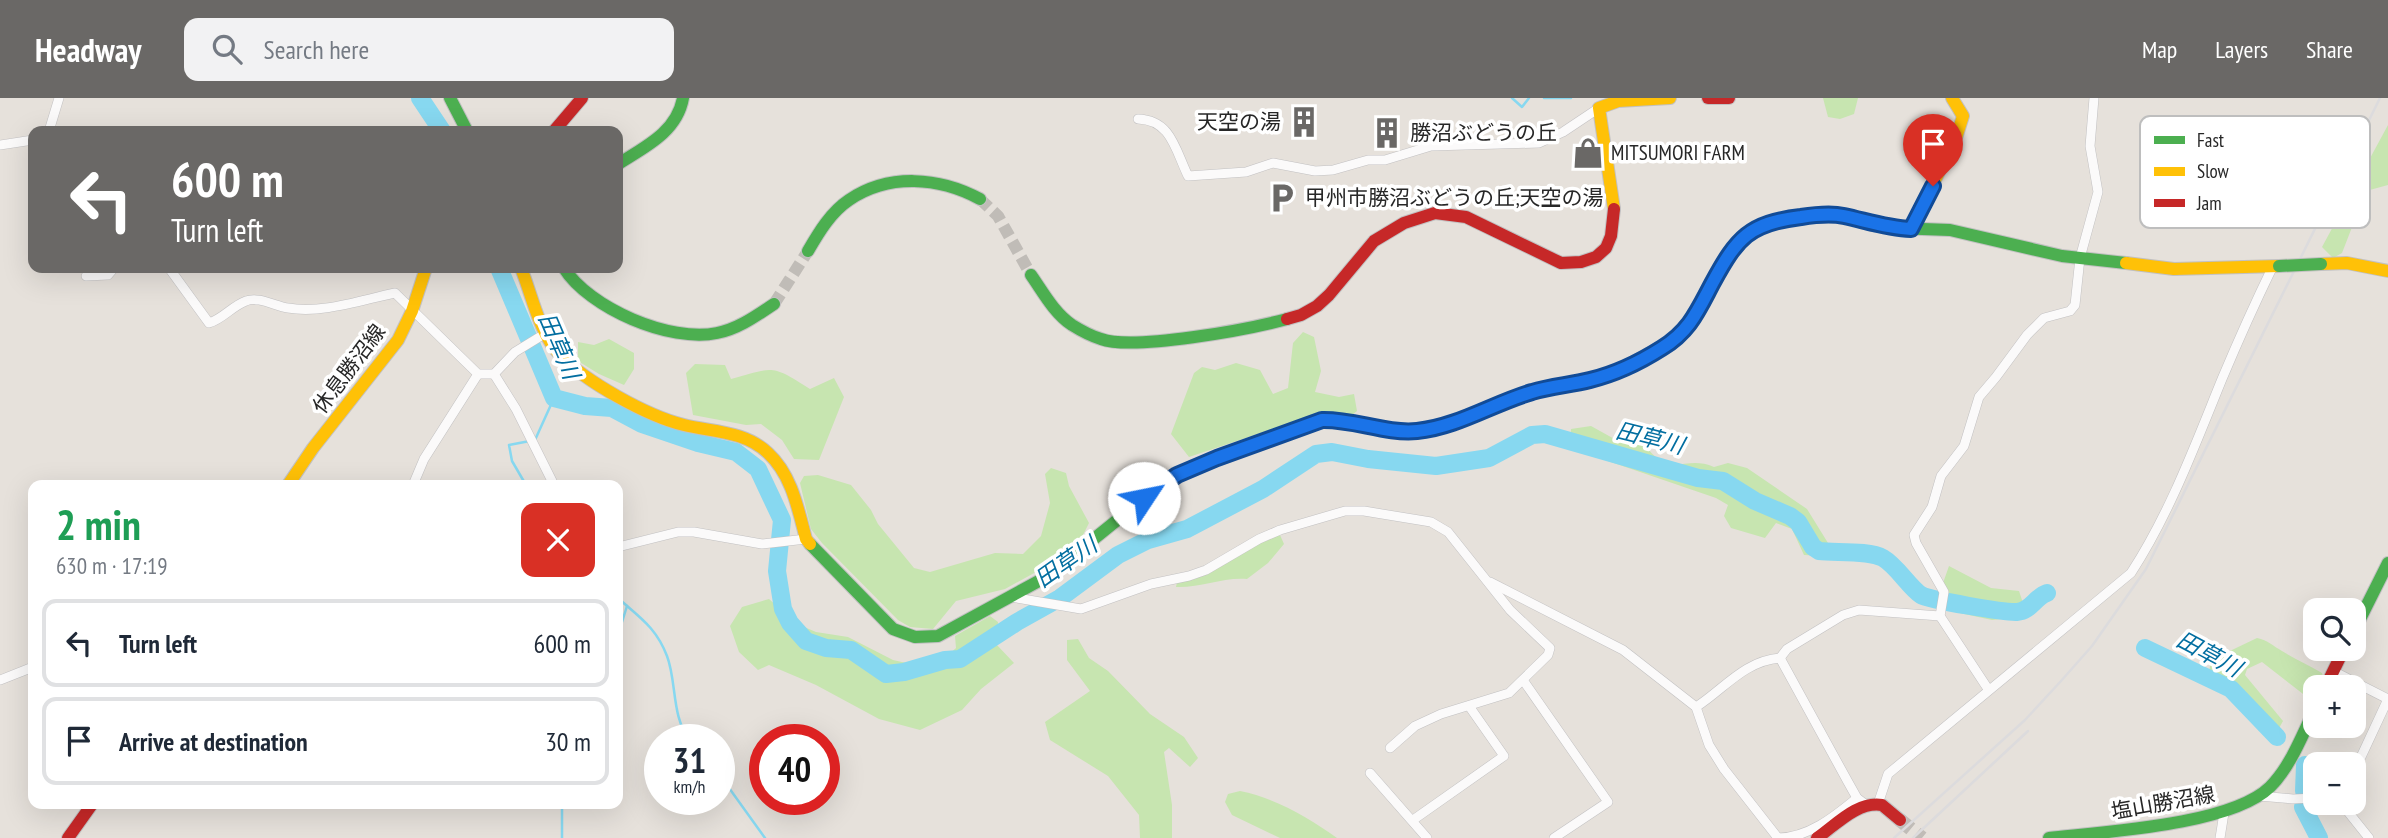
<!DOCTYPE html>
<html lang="en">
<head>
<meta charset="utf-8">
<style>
	:root { --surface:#fff; --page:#f2f2f3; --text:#1f2937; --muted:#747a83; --line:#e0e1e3; --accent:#6a6866 }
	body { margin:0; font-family:"PT Sans Narrow","Noto Sans JP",sans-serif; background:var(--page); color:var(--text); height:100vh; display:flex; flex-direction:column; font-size:26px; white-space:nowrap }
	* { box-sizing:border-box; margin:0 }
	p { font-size:23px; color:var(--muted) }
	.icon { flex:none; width:38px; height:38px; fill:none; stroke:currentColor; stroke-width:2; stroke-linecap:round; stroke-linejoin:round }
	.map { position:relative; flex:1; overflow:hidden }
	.sheet { position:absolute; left:28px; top:382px; width:595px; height:329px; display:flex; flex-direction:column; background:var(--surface); border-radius:14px; box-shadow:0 7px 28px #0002 }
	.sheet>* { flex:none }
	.guide { position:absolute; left:28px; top:28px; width:595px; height:147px; border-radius:14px; box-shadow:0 7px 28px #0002; background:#6a6866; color:#fff; overflow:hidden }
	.controls { position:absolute; left:2303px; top:500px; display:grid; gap:14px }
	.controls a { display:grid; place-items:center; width:63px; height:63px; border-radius:14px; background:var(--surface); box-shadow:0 7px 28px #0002; font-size:35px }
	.speed { position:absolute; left:644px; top:626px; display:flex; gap:14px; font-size:35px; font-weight:700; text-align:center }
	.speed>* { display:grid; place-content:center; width:91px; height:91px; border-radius:50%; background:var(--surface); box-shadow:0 7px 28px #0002; line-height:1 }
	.speed small { font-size:18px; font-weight:400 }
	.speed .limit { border:10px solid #d22; background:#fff; color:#111 }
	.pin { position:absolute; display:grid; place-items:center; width:60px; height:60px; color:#fff; margin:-72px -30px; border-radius:50% 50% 50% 0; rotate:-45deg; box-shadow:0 0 7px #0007 }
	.pin .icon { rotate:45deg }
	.me { position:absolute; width:77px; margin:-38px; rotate:56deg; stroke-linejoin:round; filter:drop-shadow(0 0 5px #0008) }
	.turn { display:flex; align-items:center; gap:24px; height:147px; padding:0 28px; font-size:32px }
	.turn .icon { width:91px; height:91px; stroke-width:2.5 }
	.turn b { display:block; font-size:49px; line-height:60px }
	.round { display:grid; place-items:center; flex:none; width:74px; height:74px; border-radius:14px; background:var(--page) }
	.headline { display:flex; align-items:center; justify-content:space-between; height:119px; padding:0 28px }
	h1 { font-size:42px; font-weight:600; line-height:52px; color:#1e9e55 }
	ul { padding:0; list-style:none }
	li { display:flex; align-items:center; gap:21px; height:88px; margin:0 14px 10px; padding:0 14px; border:4px solid var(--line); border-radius:14px }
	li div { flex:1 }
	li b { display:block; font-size:26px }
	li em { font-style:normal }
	header { display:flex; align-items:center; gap:42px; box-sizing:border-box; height:98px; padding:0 35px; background:var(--accent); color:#fff }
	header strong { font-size:33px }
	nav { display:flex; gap:38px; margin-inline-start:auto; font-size:24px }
	.search { width:490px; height:63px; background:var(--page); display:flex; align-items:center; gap:18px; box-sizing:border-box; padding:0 24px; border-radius:14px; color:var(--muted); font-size:26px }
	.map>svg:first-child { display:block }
</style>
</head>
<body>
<header>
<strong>Headway</strong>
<div class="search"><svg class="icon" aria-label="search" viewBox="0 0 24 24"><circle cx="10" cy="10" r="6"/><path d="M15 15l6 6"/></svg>Search here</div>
<nav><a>Map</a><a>Layers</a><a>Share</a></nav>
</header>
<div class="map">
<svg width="2388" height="740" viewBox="0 0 2388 740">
	<rect width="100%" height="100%" fill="#e6e1db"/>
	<!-- green -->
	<g fill="#c7e5b0">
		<polygon points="1823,0 1858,0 1854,16 1840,21 1828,19"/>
		<polygon points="2388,27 2388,87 2366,93 2342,155 2333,160 2322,149"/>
		<polygon points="1303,234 1314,239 1321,273 1315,294 1339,299 1354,296 1357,313 1351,318 1329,315 1309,319 1189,359 1171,336 1194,275 1202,269 1215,272 1236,265 1260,272 1273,296 1288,290 1293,245"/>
		<polygon points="609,241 634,255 634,271 624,287 599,276 578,263 578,244 594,247"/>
		<path d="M695,266L725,267L731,281C774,269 771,266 810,291L834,280L844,299L819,362L794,361L782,342L761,326L746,327L693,317L686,275Z"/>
		<path d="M1591,328L1618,343L1646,348C1670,382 1685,356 1714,369L1728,365L1747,370L1807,411L1828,445L1822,458L1804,457L1792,431L1776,425L1765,440L1731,430L1724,418L1728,407L1716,400L1570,350L1571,331Z"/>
		<polygon points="1051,370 1066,375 1069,388 1089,425 1081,441 1045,469 1005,491 956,503 933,531 910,529 898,522 822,445 811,431 800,385 804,378 818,377 851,387 871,412 878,426 914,470 930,474 995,455 1023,456 1041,438 1050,405 1045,376"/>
		<path d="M1280,437L1284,446L1268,465L1247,481C1223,479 1200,490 1176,489L1177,484L1206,477L1260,445Z"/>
		<polygon points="1949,468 1991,490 2019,493 2024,508 2011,520 1992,522 1946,512 1949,495 1943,485"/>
		<polygon points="769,501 797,526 816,534 848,539 893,562 933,571 956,550 955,538 990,518 998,524 996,546 1014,565 981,591 962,612 920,632 879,621 816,587 769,567 758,572 739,554 730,528 742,509"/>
		<path d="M2257,540C2268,542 2273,548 2282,553C2295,561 2309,567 2322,575L2324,582L2321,590H2315V599H2307L2262,564L2247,571L2245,577L2283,623L2278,632L2259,633L2221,583L2209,574L2211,562Z"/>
		<polygon points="1078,541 1089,560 1108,573 1150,616 1184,639 1198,660 1190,669 1169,650 1164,654 1172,707 1172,740 1140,740 1139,717 1108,678 1050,642 1045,624 1090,593 1067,562 1067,542"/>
		<path d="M1240,693C1275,700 1308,719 1337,740H1280L1232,717L1225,704L1228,696Z"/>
	</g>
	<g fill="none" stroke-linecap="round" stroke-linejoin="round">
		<!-- stream -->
		<g stroke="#87d8f0" stroke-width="2.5">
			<polyline points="1512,0 1522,9 1529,0"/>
			<polyline points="1544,0 1571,0"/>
			<polyline points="526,387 512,363 509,347 535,342 554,300"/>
			<path d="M618,500C639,519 656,529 667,558C677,584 671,619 690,642"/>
			<polyline points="618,537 627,508"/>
			<polyline points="719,676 765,740"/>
			<polyline points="562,740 562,705"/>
		</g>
		<!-- river -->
		<g stroke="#87d8f0" stroke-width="18">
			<polyline points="420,0 442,33"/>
			<path d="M499,170L554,300L585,308L612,310L642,326L698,345L736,354L758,371L782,422L777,473L783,511L790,525L806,543L826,550L851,552L886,576L904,574L945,562L960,561L1017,524L1060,500L1118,457L1148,442L1187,431L1263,391L1316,356L1332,354L1368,361L1436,368L1489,360L1532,337L1545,336L1698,380L1723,383L1755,403L1790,418L1798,424L1813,449L1819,453C1835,455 1869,452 1883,460C1897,468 1909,489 1921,497C1929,502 2007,515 2017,514C2031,513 2035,499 2047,495"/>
			<polyline points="2145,550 2231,591 2277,639"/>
			<polyline points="2304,693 2305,667"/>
			<polyline points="2303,709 2319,740"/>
		</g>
		<!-- secondary-tunnel -->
		<g stroke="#c0bcb7" stroke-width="12" stroke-dasharray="12 6" stroke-linecap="butt">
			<polyline points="980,101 998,118 1031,177"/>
			<polyline points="774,206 808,153"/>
		</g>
		<!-- primary-tunnel -->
		<polyline stroke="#c0bcb7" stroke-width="14" stroke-dasharray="14 7" stroke-linecap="butt" points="1900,722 1922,740"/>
		<defs>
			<g id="street">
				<path d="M1138,21C1171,22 1175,51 1188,78L1246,74L1273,65L1315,73L1333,72L1368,62H1385L1431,48L1539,45L1563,34L1599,10"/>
				<polyline points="49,33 59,0"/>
				<polyline points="0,47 33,42"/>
				<path d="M169,170L209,225C223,221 232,208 246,203C258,198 275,208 288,210C322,216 361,202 395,195L478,276H494L515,254L546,235"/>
				<polyline points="86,178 108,177 114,170"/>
				<polyline points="494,276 516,311 554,387"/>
				<polyline points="413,387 424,361 478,276"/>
				<polyline points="618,449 678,434 694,434 762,446 806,441"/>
				<path d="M1490,484L1623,552L1696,609C1724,591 1744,563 1780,560L1848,684L1857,700L1865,706"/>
				<polyline points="1011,499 1081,511 1151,486 1189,478 1206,472 1259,441 1280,432 1345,413 1364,413 1431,424 1448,434 1510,512 1550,550 1548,557 1509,595 1441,616 1415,628 1390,650"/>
				<polyline points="1780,560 1787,551 1843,517 1859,512 1940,518"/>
				<polyline points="2333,573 2388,601"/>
				<polyline points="0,582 33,569"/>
				<polyline points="1523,582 1608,704 1554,740"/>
				<polyline points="1988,591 1940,518 1944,494 1916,445 1914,437 1932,409 1941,378 1964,348 1979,299 1996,279 2027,237 2044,220 2070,213 2075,207 2080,160 2098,94 2090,48 2094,0"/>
				<polyline points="1696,609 1709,647 1724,671 1778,740"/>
				<polyline points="2354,674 2388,601"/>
				<polyline points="1370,675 1427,740"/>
				<polyline points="2259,698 2293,701 2315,700"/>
				<polyline points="2341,705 2369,740"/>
				<path d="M1878,706L1888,676L2131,475C2170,415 2195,347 2222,281C2238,243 2255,205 2273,168"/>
				<polyline points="1413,722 1504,658 1469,608"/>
				<path d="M1777,740C1808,740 1834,719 1857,700"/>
				<polyline points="2220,740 2224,715"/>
			</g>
			<g id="fast">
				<polyline points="450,0 467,33"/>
				<path d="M618,66C645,49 677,34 683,0"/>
				<polyline points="1806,119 1841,118 1873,127 1895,130 1950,132 2062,158 2126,165"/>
				<path d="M808,153C819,134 831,114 849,102C889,75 939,79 980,101"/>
				<path d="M564,170C589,210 670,245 717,235C738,231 756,218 774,206"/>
				<path d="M1031,177C1043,194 1054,215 1072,227C1080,232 1091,238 1101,241C1134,253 1250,231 1287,221"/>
				<polyline points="810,446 893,531 915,539 938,538 1048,478 1142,402"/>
				<polyline points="2354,533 2388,465"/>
				<path d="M2049,740C2104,734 2231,727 2270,689C2291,668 2302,637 2315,611"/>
			</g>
			<g id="slow">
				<polyline points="1614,111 1599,10 1618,3 1670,0"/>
				<polyline points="1911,131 1957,37 1963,18 1952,0"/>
				<polyline points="2126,165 2174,171 2279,168"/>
				<polyline points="2321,166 2347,165 2388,173"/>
				<path d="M521,170C532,197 539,235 560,257C586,284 647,318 684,327C713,334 745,333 768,355C792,377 798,411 806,441L810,446"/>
				<polyline points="288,387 313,350 398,242 412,213 426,170"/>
				<path d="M1142,402L1177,377L1322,322C1355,322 1389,336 1422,332C1442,330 1461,321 1480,314"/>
			</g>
			<g id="jam">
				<polyline points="1708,0 1729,0"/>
				<polyline points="554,33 582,0"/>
				<polyline points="1287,221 1301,217 1317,208 1329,197 1374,143 1404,125 1435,115 1466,119 1561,165 1581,164 1596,159 1606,150 1611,138 1614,111"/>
				<polyline points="1480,314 1533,293 1588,283 1612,276 1677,240 1690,228 1730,153 1749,134 1772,123 1806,119"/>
				<polyline points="2325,590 2344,551"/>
				<polyline points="68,740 93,705"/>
				<path d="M1817,740C1836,727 1857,703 1882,707L1900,722"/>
			</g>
		</defs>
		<!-- street casing -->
		<use href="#street" stroke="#c2c1c2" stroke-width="10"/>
		<!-- fast casing -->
		<use href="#fast" stroke="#c2c1c2" stroke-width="14"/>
		<!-- slow casing -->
		<use href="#slow" stroke="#c2c1c2" stroke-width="14"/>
		<!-- jam casing -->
		<use href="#jam" stroke="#c2c1c2" stroke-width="14"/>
		<!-- street -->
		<use href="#street" stroke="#fbfafa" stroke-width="9"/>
		<!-- fast -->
		<use href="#fast" stroke="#4caf50" stroke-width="12"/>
		<!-- slow -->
		<use href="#slow" stroke="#ffc107" stroke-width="12"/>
		<!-- jam -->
		<use href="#jam" stroke="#c62828" stroke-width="12"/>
		<!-- rail -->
		<g stroke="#dcdbdd" stroke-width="2.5">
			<polyline points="1894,740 2025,622 2061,583 2092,548 2146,471 2380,0"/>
			<polyline points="1913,740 2028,633"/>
		</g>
		<defs>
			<polyline id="fast-bridge" points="2279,168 2321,166"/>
		</defs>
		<!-- fast-bridge casing -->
		<use href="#fast-bridge" stroke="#c2c1c2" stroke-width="14" stroke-linecap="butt"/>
		<!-- fast-bridge -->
		<use href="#fast-bridge" stroke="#4caf50" stroke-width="12"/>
	</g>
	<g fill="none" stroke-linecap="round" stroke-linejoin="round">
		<defs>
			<path id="route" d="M1144,400L1177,377L1217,360L1322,322C1354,321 1385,336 1417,333C1457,329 1494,305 1532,294C1551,288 1571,287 1590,282C1615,276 1640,264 1662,250C1690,233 1698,212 1713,184C1737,140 1749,125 1801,119C1814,117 1830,115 1844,118C1867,123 1887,130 1911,131L1933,88"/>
		</defs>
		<!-- route casing -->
		<use href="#route" stroke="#114b97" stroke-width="18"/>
		<!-- route -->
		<use href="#route" stroke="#1a73e8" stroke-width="12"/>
	</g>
	<!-- icons -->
	<defs>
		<symbol id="building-bare" viewBox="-9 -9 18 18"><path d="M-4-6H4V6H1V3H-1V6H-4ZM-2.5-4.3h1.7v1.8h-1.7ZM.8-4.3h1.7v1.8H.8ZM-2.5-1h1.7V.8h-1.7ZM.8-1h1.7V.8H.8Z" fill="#6a6866" stroke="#fff" stroke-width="2.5" paint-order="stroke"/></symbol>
		<symbol id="shop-bare" viewBox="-9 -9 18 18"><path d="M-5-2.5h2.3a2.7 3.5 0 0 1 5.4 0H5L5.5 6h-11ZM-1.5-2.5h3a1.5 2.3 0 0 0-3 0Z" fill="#6a6866" stroke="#fff" stroke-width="2.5" paint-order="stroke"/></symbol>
		<symbol id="parking-bare" viewBox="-9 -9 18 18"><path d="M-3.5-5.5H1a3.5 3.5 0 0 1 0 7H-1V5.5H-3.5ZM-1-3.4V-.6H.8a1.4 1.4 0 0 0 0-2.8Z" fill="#6a6866" stroke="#fff" stroke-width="2.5" paint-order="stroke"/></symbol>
	</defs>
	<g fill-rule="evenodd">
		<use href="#building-bare" x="1282" y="2" width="44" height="44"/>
		<use href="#building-bare" x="1365" y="13" width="44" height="44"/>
		<use href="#shop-bare" x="1566" y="33" width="44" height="44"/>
		<use href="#parking-bare" x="1260" y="78" width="44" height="44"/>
	</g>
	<g text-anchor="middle" stroke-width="7" stroke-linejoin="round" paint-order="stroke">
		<!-- poi labels -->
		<g font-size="21" fill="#272727" stroke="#fff" text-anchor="start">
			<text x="1281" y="31" text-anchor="end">天空の湯</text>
			<text x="1410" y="42">勝沼ぶどうの丘</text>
			<text x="1611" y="62">MITSUMORI FARM</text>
			<text x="1305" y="107">甲州市勝沼ぶどうの丘;天空の湯</text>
		</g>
		<!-- street labels -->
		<g font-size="21" fill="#272727" stroke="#fff">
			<text transform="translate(349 271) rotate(-53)" y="7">休息勝沼線</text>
			<text transform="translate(2163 705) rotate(-10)" y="7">塩山勝沼線</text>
		</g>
		<!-- water labels -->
		<g font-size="23" font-style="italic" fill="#026ea0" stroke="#fff">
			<text transform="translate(559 248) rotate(67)" y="8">田草川</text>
			<text transform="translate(1650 340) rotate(14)" y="8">田草川</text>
			<text transform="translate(1066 464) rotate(-35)" y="8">田草川</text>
			<text transform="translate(2209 556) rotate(28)" y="8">田草川</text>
		</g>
	</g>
	<!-- legend -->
	<rect x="2140" y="18" width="230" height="112" rx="10" fill="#fff" stroke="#bebebe" stroke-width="2"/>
	<rect x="2154" y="38" width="31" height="8" fill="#4caf50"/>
	<rect x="2154" y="69" width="31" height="9" fill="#ffc107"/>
	<rect x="2154" y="101" width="31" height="8" fill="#c62828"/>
	<g font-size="19" fill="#272727">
		<text x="2197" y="49">Fast</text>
		<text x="2197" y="80">Slow</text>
		<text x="2197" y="112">Jam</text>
	</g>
</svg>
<div class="controls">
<a><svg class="icon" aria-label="search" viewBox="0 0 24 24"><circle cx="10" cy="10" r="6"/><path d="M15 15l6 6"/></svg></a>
<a>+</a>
<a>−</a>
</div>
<div class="speed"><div>31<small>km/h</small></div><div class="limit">40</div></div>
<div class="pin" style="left:1933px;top:88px;background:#d93025"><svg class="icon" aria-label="arrive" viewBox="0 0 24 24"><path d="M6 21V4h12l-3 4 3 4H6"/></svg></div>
<svg class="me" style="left:1144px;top:400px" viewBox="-20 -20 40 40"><circle r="19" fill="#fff"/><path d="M0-13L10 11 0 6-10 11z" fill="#1a73e8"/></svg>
<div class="guide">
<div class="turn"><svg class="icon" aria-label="left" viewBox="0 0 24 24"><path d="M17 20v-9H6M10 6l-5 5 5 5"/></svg><div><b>600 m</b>Turn left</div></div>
</div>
<section class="sheet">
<div class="headline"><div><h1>2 min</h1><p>630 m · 17:19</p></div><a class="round" style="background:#d93025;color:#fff"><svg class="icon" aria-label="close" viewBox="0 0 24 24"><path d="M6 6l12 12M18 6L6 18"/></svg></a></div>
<ul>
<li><svg class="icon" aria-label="left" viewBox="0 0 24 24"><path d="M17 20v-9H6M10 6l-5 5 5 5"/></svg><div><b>Turn left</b></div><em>600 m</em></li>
<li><svg class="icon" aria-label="arrive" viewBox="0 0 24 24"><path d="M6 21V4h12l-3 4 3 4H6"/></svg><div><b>Arrive at destination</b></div><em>30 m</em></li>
</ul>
</section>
</div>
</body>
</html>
